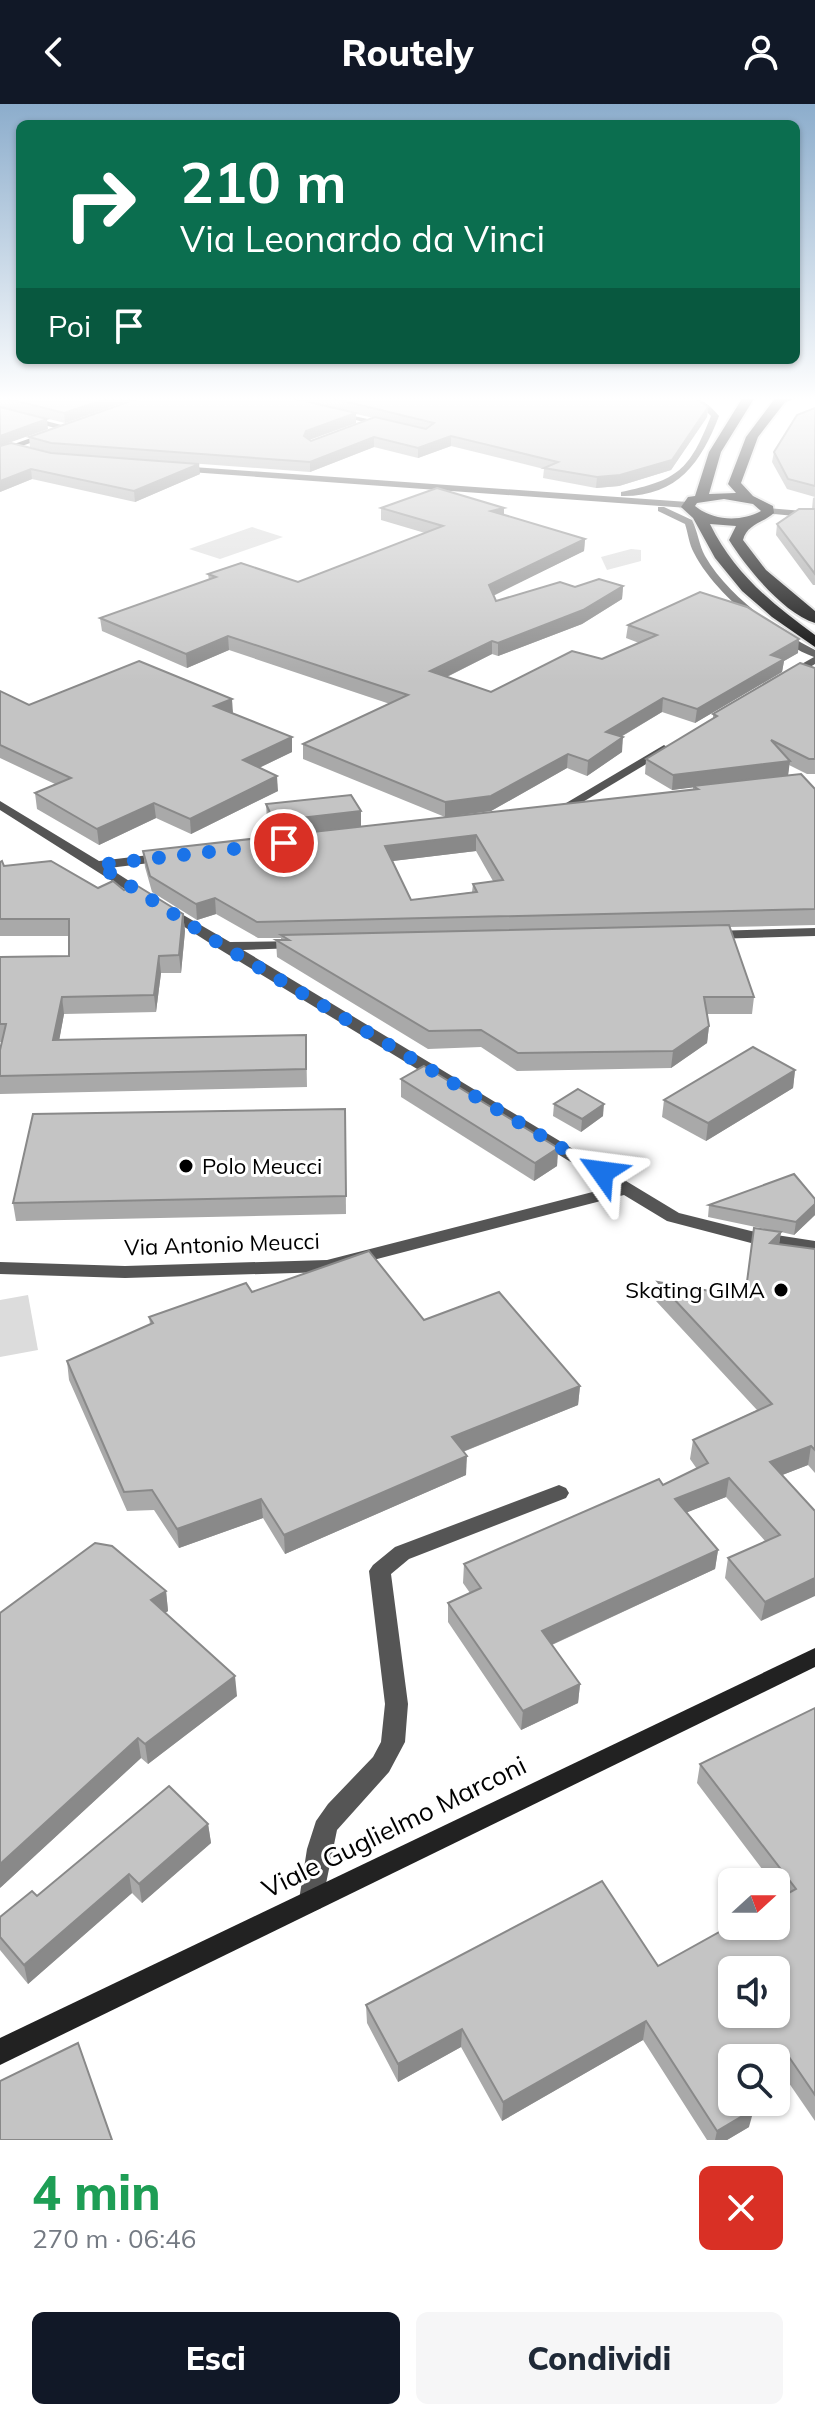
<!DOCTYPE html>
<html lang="it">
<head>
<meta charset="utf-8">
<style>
	:root { --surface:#fff; --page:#f6f6f7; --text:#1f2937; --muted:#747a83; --accent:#111827 }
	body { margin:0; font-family:Mulish,sans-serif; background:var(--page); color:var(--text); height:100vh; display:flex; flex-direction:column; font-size:30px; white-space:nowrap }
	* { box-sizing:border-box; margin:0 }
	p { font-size:26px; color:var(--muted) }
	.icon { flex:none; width:44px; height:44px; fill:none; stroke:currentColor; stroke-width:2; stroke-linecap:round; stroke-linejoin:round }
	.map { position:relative; height:2036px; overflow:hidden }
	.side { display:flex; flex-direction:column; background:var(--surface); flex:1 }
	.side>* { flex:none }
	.top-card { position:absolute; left:16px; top:16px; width:784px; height:244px; border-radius:12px; box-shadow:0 2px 6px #0004; background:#0b6e4f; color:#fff; overflow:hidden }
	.needle { width:52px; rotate:69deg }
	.buttons { position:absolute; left:718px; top:1764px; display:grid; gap:16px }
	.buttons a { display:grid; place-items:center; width:72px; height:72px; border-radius:12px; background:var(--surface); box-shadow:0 2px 6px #0004; font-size:40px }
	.pin { position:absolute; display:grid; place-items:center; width:68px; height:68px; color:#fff; margin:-34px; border:4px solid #fff; border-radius:50%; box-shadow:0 2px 8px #0007 }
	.me { position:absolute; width:88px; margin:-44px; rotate:301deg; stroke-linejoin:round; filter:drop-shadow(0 0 6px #0008) }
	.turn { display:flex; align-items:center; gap:28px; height:168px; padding:0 32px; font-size:36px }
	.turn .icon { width:104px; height:104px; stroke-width:2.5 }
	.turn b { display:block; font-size:56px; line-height:68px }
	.then { display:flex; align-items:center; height:76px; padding:0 32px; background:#0003; gap:16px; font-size:30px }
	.round { display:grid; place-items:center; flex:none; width:84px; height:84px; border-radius:12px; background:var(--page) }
	.summary { display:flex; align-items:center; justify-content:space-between; height:136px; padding:0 32px }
	h1 { font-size:48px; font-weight:800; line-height:60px; color:#1e9e55 }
	.action { display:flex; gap:16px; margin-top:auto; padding:16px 32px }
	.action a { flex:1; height:92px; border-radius:12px; background:var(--accent); color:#fff; font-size:32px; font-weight:800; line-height:92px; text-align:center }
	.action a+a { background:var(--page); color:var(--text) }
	header { display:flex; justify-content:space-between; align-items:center; height:104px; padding:0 32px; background:var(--accent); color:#fff; font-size:36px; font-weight:800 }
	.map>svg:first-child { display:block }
</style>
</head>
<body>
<header><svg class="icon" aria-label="back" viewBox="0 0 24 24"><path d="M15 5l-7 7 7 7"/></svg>Routely<svg class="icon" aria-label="person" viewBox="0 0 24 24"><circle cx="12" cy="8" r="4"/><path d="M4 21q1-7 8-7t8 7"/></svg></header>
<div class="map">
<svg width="815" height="2036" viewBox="0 0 815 2036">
	<rect width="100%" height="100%" fill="#fff"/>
	<!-- green -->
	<g fill="#dcdcdc">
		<polygon points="252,423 283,433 220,455 189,445"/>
		<polygon points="631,445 641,446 641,457 607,466 601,453"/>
		<polygon points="28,1191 38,1246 0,1253 0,1196"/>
	</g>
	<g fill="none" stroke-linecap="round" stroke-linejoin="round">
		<defs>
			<path id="highway" d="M743,293H755L721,348L709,390L736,389L728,380L746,333L776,293H789L758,333L741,379L753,392L773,402L774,409C763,419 747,420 743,436L766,466L815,507V519C783,509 746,463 729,436L736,422L710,420C734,469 771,499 815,531V543L772,513L742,487L715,454L693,414L681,403L688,393L695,392L709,348ZM724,395L753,400L761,407C741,418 713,417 695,402L697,399Z"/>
		</defs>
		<!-- highway casing -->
		<use href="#highway" stroke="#dbdbdb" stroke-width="4"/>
		<!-- street -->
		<g fill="#555" fill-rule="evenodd">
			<path d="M684,293C700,293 709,300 719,312C701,359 677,393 621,392V388C678,376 689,367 711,312L702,303Z"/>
			<polygon points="0,305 69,323 70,325 66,327 0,309"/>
			<polygon points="331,307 386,319 390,321 386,323 334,311"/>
			<polygon points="179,362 688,398 692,401 688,404 176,367 175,365"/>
			<path d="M658,403H664L692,416C698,428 699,441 705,452C728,492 775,525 815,546V560L792,574H784V570L814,553C773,537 714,489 694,449C689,440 688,429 685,420L658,407Z"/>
			<polygon points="767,404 815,408 815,414 764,409 764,405"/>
			<polygon points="664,641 670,645 668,647 566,708 558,708 556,705"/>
			<polygon points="0,697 99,757 166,749 172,753 166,757 109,764 154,793 147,797 142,796 0,706"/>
			<polygon points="166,801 230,838 302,837 304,840 302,843 297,844 243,846 679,1109 751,1127 815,1137 815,1149 751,1139 667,1117 624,1091 327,1168 125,1174 0,1170 0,1158 125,1162 327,1156 612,1083 219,845 161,808 161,802"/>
			<polygon points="815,824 815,832 712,835 705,831 712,827"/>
			<polygon points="559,1381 566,1384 569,1389 566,1394 409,1455 391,1470 408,1600 405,1638 389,1668 337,1726 321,1804 312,1808 303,1804 299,1796 307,1745 316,1717 328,1700 373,1653 381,1638 385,1600 369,1467 373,1461 395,1443"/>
		</g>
		<!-- secondary -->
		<g fill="#222" fill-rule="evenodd">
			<polygon points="788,293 801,293 777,301 773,299"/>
			<polygon points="45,329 52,331 0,350 0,345"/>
			<polygon points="815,1544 815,1563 0,1961 0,1934"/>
		</g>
		<!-- highway -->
		<use href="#highway" fill="#000" fill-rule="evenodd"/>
	</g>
	<!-- wall -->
	<g fill="#a9a9a9" fill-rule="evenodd">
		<polygon points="0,293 139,293 65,319 0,303"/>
		<path d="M288,293H694L708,303L707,313L671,366L619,382L596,384L543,374L544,365L451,342L418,354L374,343L310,368L53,349L30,343L29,333ZM356,310L374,314L311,337L309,336L356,319Z"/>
		<polygon points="0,303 48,325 1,341 200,370 135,398 32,375 0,388"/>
		<polygon points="815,304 815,481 813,481 776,431 777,420 812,405 813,394 815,393 787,385 772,358 774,348"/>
		<polygon points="381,404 504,404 504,411 585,435 584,447 493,491 496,497 575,483 623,482 622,495 582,520 498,552 492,550 447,573 491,588 602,555 639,539 626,534 628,521 798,549 784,557 782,568 695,619 662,608 621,633 622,648 587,672 567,664 491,707 445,713 303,655 303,640 390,600 229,546 187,564 102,527 100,514 209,476 208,470 298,478 425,429 381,416"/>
		<path d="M815,564V670H807L789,661L788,671L815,685V821L729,823L754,893L752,910H707L709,922L707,939L671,964L517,967L481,943L428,945L277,853L276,836H281V834H258L216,810L197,816L152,788L145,763L143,747L274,732L267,716L266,700L361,723L693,686V683L672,686L645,670L646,655L713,615V610ZM476,747L493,777L473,780L472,788L411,796L392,757Z"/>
		<polygon points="0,587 29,601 233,610 292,633 292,648 259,664 278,687 191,730 156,714 99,741 37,705 35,689 55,680 0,654"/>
		<polygon points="0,758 4,762 98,784 124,786 183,810 185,827 181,869 161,869 156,908 64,910 59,936 306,931 307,983 0,990 0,946 2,938 0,938 0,853 69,852 69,832 0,832"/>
		<polygon points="795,966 793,984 706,1037 662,1013 664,996"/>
		<polygon points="401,975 558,1044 557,1062 534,1077 401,993"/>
		<polygon points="554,1000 603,1012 581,1028 553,1012"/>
		<polygon points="345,1005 346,1110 16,1117 13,1099"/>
		<polygon points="709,1101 815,1111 794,1131 781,1128 779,1140 815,1145 815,1369 808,1361 782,1371 815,1407 761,1517 725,1474 728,1454 765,1437 726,1393 687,1408 718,1446 715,1465 552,1541 580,1580 578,1599 521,1626 448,1518 448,1499 470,1489 463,1479 464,1460 663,1381 697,1365 690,1355 693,1336 757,1306 656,1197 658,1178 744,1193 779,1128 708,1113"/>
		<polygon points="252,1188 424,1216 580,1282 578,1301 463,1348 466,1371 285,1450 263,1414 179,1444 154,1406 127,1407 69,1276 67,1257 150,1220 149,1213"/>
		<polygon points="166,1487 168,1507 165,1509 237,1592 148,1660 141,1654 0,1784"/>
		<polygon points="815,1604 815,2017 782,1969 732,1954 749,2023 727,2036 707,2036 643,1936 502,2017 461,1943 398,1978 367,1919 366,1901 658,1862 783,1792 776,1783 776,1778 772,1778 697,1679 700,1660"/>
		<polygon points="208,1720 211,1739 142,1799 132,1789 28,1880 0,1846 0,1813 37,1792"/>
	</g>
	<!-- shaded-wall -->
	<g fill="#898989">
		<polygon points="112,293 139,293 65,319 64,309"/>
		<polygon points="708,303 707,313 671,366 619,382 596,384 597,373"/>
		<polygon points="356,309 356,319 306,337 304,332 306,327"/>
		<polygon points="47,315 48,325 0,342 0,332"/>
		<polygon points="451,332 451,342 418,354 418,344"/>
		<polygon points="374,333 374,343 310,368 310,358"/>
		<polygon points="199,360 200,370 135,398 134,387"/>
		<polygon points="31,365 32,375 0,388 0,377"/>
		<polygon points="504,404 504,416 491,407"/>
		<polygon points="585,435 584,447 489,494 489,481"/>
		<polygon points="623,482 622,495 582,520 498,552 498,539"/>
		<polygon points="228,532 229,546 187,564 186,550"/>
		<polygon points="799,535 798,549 784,557 782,568 695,619 697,605 771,551"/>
		<polygon points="492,537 492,550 430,581 430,567"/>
		<polygon points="663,594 662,608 605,642 606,628"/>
		<polygon points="232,595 233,609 214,602"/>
		<polygon points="292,633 292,648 244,671 243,656"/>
		<polygon points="623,633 622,648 587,672 588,657"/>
		<polygon points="568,650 567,664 491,707 445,713 445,698"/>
		<polygon points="790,657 788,672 672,686 673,671"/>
		<polygon points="277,672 278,687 191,730 190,715"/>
		<polygon points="154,699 156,714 99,741 97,725"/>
		<polygon points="361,707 361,723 274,733 274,717"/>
		<polygon points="476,731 476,747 385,758 385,742"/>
		<polygon points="215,794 216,810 197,816 196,800"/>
		<polygon points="183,810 185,827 181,869 179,851"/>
		<polygon points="159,852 161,869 156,908 154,891"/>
		<polygon points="62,893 64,910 56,954 53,936"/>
		<polygon points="709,922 707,939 671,964 673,947"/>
		<polygon points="795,966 793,984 706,1037 708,1019"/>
		<polygon points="604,1000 603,1012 581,1028 582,1015"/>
		<polygon points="558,1044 557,1062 534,1077 535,1059"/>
		<polygon points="815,1100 815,1111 794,1131 796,1118"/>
		<polygon points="781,1128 778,1146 770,1139"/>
		<polygon points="580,1282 578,1301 452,1352 452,1333"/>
		<polygon points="811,1342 808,1361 767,1377 770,1358"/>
		<polygon points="467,1352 466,1371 285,1450 284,1431"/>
		<polygon points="729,1374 726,1393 673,1414 675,1395"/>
		<polygon points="261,1395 263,1414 179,1444 177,1425"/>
		<polygon points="718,1446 715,1465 540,1546 542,1527"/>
		<polygon points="815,1474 815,1492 761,1517 765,1498"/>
		<polygon points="166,1487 168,1507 154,1516 151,1496"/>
		<polygon points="235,1572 237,1592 148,1660 145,1640"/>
		<polygon points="580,1580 578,1599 521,1626 523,1607"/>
		<polygon points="138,1634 141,1654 0,1784 0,1760"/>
		<polygon points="208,1720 211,1739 142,1799 139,1780"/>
		<polygon points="129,1770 132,1789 28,1880 24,1861"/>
		<polygon points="646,1917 643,1936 502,2017 503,1998"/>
		<polygon points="462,1925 461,1943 398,1978 398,1960"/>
		<polygon points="787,1950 782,1969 776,1972 776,1957"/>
		<polygon points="754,2005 749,2023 727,2036 715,2036 717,2027"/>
	</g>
	<!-- building -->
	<g fill="#c4c4c4" stroke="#898989" stroke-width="2" fill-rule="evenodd">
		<polygon points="1,293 112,293 64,309"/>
		<polygon points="142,293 287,293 356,309 306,327 304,332 311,337 375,313 426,325 434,319 327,293 694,293 708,303 672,356 620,371 597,373 544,364 558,358 451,332 418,344 374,333 310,358 51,339 29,333"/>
		<polygon points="0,303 47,315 0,332"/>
		<polygon points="815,304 815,382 788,375 774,348 797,311"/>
		<polygon points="11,339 51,349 199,360 134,387 31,365 0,377 0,342"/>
		<polygon points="437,384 504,404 491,407 585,435 489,481 496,497 560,478 575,483 599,475 623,482 583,506 498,539 492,537 430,567 491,588 572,547 602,555 657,531 628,521 700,488 747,503 799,535 771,551 784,555 697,605 663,594 606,628 623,633 588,657 568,650 491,692 445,698 303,640 408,591 228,532 186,550 100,514 216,473 208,470 241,459 298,478 443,422 381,404"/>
		<polygon points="799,405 815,405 815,470 777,420"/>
		<polygon points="139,557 232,595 214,602 292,633 243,656 277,672 190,715 154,699 97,725 35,689 71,674 0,641 0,587 29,601"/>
		<polygon points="800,559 815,564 815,655 809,655 771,636 790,657 673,671 646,655 717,612 713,610"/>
		<path d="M801,670L815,685V805L257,818L215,794L196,800L150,772L143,747L698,685L693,682ZM476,731L503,776L473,780L477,788L411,796L385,742Z"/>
		<polygon points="351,691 361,707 274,717 266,700"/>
		<polygon points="2,757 4,762 51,757 98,784 113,777 124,786 136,781 183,810 179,851 159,852 154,891 62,893 53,936 306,931 306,965 0,972 0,946 6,920 0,920 0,853 69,852 69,815 0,815 0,758"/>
		<polygon points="729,821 754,893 704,893 709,922 673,947 518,949 481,926 429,927 276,836 289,836 281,831"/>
		<polygon points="753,943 795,966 708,1019 664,996"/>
		<polygon points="424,962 558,1044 535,1059 401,975"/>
		<polygon points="578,985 604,1000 582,1015 554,1000"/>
		<polygon points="345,1005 346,1092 13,1099 33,1010"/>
		<polygon points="794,1070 815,1095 815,1100 796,1118 709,1101"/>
		<polygon points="754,1124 781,1128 770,1139 815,1145 815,1346 811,1342 770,1358 815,1407 815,1474 765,1498 728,1454 780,1431 729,1374 675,1395 718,1446 542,1527 580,1580 523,1607 448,1499 481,1484 464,1460 659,1375 663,1381 708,1359 693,1336 772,1300 658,1178 745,1193"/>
		<polygon points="369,1147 424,1216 499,1188 580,1282 452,1333 467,1352 284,1431 261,1395 177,1425 152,1386 124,1388 67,1257 153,1219 149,1213 246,1179 252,1188"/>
		<polygon points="95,1439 112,1442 166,1487 151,1496 235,1572 145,1640 138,1634 0,1760 0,1509"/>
		<path d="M815,1604V1991L787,1950L776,1957V1954H732V1998H749L754,2005L717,2027L646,1917L503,1998L462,1925L398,1960L366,1901L602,1777L658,1862L732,1821V1822H776V1796L796,1785L700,1660ZM732,1866H776V1910H732Z"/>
		<polygon points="169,1682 208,1720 139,1780 129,1770 24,1861 0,1833 0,1813 32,1787 37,1792"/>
		<polygon points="78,1939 112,2036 0,2036 0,1977"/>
	</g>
	<!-- sky -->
	<linearGradient id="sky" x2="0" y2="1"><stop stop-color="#8cadcc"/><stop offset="0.51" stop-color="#fff"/><stop offset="1" stop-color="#fff" stop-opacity="0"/></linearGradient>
	<rect width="815" height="578" fill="url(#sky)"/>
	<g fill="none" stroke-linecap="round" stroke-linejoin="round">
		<!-- route -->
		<polyline stroke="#1a73e8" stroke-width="14" stroke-dasharray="0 25.2" points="284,739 98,761 223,842 602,1068"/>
	</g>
	<!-- markers -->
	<g fill="#000" stroke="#fff" stroke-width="3">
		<circle cx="186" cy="1062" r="8"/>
		<circle cx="781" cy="1186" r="8"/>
	</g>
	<g text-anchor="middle" stroke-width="6" stroke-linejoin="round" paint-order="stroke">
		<!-- poi labels -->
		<g font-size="22" fill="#000" stroke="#fff" text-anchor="start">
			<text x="202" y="1070">Polo Meucci</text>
			<text x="765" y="1194" text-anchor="end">Skating GIMA</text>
		</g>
		<!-- street labels -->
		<g font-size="22" fill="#000" stroke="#fff">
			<text transform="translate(222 1140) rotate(-2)" y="8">Via Antonio Meucci</text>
		</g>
		<!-- near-street labels -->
		<g font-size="26" fill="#000" stroke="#fff">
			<text transform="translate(394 1723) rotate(-26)" y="9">Viale Guglielmo Marconi</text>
		</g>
	</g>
</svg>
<div class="buttons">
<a><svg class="needle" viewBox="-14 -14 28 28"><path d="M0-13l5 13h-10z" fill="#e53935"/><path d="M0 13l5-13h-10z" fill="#747a83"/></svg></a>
<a><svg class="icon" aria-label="sound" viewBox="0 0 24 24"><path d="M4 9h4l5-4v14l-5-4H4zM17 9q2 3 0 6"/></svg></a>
<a><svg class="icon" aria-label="search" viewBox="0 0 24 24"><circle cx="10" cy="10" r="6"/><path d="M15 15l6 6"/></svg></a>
</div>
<div class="pin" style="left:284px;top:739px;background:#d93025"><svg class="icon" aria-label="arrive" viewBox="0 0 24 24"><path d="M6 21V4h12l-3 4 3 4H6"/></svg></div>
<svg class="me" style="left:602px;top:1068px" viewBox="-20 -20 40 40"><path d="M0-17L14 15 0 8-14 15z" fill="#1a73e8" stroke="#fff" stroke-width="4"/></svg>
<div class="top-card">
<div class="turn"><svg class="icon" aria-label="right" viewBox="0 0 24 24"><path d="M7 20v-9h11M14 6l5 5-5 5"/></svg><div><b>210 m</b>Via Leonardo da Vinci</div></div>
<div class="then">Poi<svg class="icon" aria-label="arrive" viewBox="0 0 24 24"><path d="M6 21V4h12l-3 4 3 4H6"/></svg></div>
</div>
</div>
<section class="side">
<div class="summary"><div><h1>4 min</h1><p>270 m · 06:46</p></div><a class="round" style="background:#d93025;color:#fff"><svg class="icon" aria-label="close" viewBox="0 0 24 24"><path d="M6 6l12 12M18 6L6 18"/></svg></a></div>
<div class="action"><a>Esci</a><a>Condividi</a></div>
</section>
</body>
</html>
